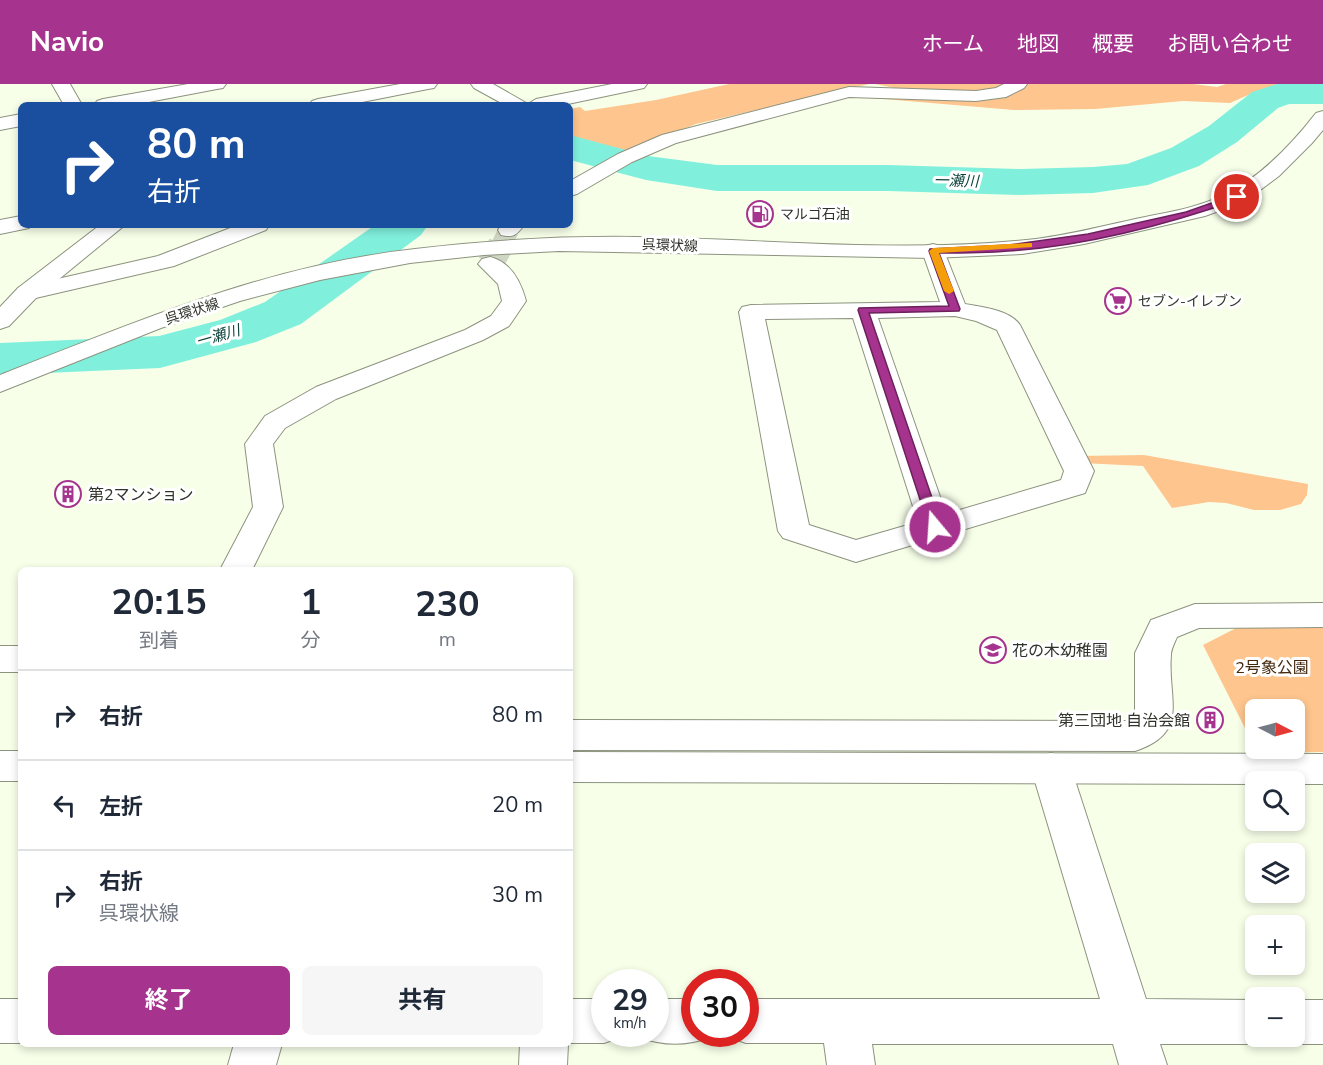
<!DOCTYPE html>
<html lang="ja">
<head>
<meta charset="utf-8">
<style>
	:root { --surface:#fff; --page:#f6f6f7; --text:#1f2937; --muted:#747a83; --line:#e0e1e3; --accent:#a6338d }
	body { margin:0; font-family:"Nunito Sans","Noto Sans JP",sans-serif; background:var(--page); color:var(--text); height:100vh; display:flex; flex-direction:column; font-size:22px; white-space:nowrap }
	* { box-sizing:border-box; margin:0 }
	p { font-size:20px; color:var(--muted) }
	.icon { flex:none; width:33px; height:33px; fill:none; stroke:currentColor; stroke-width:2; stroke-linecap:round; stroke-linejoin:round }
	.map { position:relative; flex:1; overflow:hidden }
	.panel { position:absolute; left:18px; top:483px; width:555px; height:480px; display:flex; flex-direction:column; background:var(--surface); border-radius:9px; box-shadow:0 3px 9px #0003 }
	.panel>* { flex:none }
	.guide { position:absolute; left:18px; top:18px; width:555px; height:126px; border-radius:9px; box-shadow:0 3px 9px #0003; background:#1a4fa0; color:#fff; overflow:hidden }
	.needle { width:39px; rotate:96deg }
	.fabs { position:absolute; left:1245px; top:615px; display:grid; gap:12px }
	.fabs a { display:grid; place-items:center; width:60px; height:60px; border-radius:9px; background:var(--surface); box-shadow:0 3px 9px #0003; font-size:30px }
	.speed { position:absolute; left:591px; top:885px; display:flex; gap:12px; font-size:30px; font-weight:700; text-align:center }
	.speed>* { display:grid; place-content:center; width:78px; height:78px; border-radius:50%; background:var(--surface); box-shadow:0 3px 9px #0003; line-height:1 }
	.speed small { font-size:15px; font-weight:400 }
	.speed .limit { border:9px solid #d22; background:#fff; color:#111 }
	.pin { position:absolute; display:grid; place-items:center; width:51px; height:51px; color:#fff; margin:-26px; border:3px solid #fff; border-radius:50%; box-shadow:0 2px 6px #0007 }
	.me { position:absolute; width:66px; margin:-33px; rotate:342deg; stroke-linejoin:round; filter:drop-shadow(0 0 4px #0008) }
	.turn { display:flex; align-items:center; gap:21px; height:126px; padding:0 30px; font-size:27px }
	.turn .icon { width:78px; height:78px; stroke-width:2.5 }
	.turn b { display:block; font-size:42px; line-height:51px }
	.eta { display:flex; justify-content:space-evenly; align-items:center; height:102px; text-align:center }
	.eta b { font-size:36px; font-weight:700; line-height:42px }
	.cta { display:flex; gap:12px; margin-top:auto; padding:12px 30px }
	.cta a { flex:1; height:69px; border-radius:9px; background:var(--accent); color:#fff; font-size:24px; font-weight:700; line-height:69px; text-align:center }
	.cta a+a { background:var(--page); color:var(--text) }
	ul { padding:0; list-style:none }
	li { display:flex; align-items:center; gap:18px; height:90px; padding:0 30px; border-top:2px solid var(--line) }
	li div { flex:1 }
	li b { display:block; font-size:22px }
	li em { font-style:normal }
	header { display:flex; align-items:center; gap:36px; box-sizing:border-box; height:84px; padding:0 30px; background:var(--accent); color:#fff }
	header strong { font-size:28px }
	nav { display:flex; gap:33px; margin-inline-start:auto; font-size:21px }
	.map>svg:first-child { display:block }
</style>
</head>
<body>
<header>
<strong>Navio</strong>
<nav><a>ホーム</a><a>地図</a><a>概要</a><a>お問い合わせ</a></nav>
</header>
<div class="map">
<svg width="1323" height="981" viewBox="0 0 1323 981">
	<rect width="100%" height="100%" fill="#f7ffe9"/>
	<!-- green -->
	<g fill="#fec58e">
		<polygon points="729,0 869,0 696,40 627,67 570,54 570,25 580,23 585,27 656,16"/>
		<polygon points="875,0 1193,0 1217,3 1226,0 1298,0 1255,8 1230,19 1183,17 1095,25 1014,26 848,12 905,6"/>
		<polygon points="1144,371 1308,400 1307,411 1301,420 1280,426 1254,426 1226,419 1209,418 1172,424 1143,382 1081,379 1076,372"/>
		<polygon points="1246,539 1323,540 1323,668 1258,669 1256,664 1294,664 1294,626 1256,626 1255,664 1203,561"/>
	</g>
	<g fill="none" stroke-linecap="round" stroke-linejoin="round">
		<!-- river -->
		<g fill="#80f0dd" fill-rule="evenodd">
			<polygon points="1277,0 1323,0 1323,20 1289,20 1278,24 1237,58 1199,82 1148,101 1093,109 1020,111 888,107 717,107 646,96 570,76 570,51 648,72 717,81 888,81 1020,85 1093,83 1127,80 1171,64 1209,42 1252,8"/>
			<polygon points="375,141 428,141 421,151 301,240 256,258 160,284 0,291 0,259 159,252 220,236 265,218"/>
		</g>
		<!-- street-tunnel-far1 -->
		<polyline stroke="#cfd6c3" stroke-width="20" stroke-dasharray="20 10" stroke-linecap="butt" points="500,163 509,146"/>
		<!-- street-tunnel -->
		<polyline stroke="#cfd6c3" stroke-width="26" stroke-dasharray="26 13" stroke-linecap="butt" points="490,180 501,161"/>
		<defs>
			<g id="street">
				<polygon points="188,0 226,0 223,4 217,5 133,21 94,21 97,17 103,15"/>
				<polygon points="400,0 437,0 434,4 428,5 347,21 309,21 312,17 318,15"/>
				<polygon points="471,0 493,0 528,20 536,15 612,0 647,0 644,4 563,21 505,21 474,4"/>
				<polygon points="1004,0 1027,0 1024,4 1006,13 976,17 849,13 676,59 632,78 577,110 570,112 570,97 618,70 662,51 849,3 976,7 996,4"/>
				<polygon points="21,30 21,42 0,46 0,34"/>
				<polygon points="21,132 21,141 31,141 29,144 0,150 0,136"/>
				<polygon points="238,141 269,141 266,146 174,182 27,216 18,214 15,209 18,204 158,172"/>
				<path d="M501,141H524C517,151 513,154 501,151L498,146Z"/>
				<path d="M933,160L941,162L944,167L965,220C982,223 1010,226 1020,241L1094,387L1085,409L856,478L783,454L778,447L739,228L742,223L751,221L940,218L922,167L925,162ZM955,232L976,237L997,246L1064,387L1061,396L946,430L878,234ZM853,234L918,438L856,456L809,441L765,235Z"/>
				<path d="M490,173C511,178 521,198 526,217L509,242L483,256L336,315L285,344L273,360L283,423L252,486H220L253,423L245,360L265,332L316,303L465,246L491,232L502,217L498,200L478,180L482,175Z"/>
				<path d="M1323,519V543L1199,544L1177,553C1175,558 1171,565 1171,571C1167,614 1191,649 1135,667L570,666V636L1127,637L1135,630V569L1151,536L1195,520Z"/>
				<rect x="0" y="562" width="21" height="26"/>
				<polygon points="1051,669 1065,673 1071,684 1146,915 1256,916 1256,952 1273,954 1256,960 1160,960 1167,981 1119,981 1113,960 872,960 875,981 827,981 824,959 746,959 729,953 728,950 746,950 746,915 1100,915 1031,684 1037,673"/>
				<rect x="0" y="915" width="21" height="44"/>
				<polygon points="570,915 604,915 604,950 622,950 621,953 604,959 570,959"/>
				<path d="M656,915H694V950H712L711,953C687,962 663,962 639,953L638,950H656Z"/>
				<polygon points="1294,916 1323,916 1323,960 1294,960 1277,954 1294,952"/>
				<polygon points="234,960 282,960 276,981 228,981"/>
				<polygon points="520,960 568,960 567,981 519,981"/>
			</g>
			<g id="secondary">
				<polygon points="52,0 70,0 82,21 64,21"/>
				<polygon points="100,141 125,141 36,214 9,242 0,245 0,223 18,204"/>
				<rect x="0" y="667" width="21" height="30"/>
				<polygon points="570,668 1323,670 1323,700 1294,700 1294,698 1256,698 1256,700 570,698"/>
			</g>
			<path id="primary" d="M1323,27V46L1312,59L1279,92L1244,118L1205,132L1084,160L1022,170L932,174L559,167L484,171L410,179L320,196L240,217L161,244L0,308V291C136,238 268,181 415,165C488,156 562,152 636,153C768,155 905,170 1036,155C1068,151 1099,143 1131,136C1162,129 1195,125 1224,111C1261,93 1291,61 1316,29Z"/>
		</defs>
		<!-- street casing -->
		<use href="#street" stroke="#8c937f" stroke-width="2"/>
		<!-- secondary casing -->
		<use href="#secondary" stroke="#8c937f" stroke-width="2"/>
		<!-- primary casing -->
		<use href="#primary" stroke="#8c937f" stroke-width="2"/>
		<!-- street -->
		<use href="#street" fill="#fff" fill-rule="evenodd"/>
		<!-- secondary -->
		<use href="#secondary" fill="#fff" fill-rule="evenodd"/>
		<!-- primary -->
		<use href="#primary" fill="#fff" fill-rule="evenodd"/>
	</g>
	<!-- route -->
	<path fill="#a6338d" stroke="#6c215c" stroke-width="1.5" d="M1237,110L1241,113L1240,115C1166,141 1086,162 1008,167C985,169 962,169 939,169L960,225L959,227L869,229L942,443L940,446H930L858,226L859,224L949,222L929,167L930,165L1009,161L1088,150L1186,128Z"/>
	<!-- slow -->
	<polygon fill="#f59e0b" points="1029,159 1032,159 1032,163 939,169 954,207 949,210 944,207 929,167 933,164"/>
	<!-- icons -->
	<defs>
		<symbol id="fuel-ring" viewBox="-11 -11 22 22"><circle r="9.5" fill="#fff" stroke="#a6338d" stroke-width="1.5"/><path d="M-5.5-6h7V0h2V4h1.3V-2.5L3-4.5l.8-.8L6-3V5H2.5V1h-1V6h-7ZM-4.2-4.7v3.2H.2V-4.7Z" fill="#a6338d"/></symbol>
		<symbol id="supermarket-ring" viewBox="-11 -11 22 22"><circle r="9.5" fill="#fff" stroke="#a6338d" stroke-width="1.5"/><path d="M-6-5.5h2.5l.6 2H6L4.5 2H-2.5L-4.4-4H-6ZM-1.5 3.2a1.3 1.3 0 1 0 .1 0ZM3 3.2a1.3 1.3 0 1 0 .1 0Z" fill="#a6338d"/></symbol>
		<symbol id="building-ring" viewBox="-11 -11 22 22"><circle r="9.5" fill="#fff" stroke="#a6338d" stroke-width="1.5"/><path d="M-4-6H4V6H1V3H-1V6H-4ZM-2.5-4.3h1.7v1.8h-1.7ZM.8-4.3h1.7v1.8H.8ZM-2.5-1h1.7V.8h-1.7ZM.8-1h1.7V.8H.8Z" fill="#a6338d"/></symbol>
		<symbol id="school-ring" viewBox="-11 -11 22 22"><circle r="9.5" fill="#fff" stroke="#a6338d" stroke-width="1.5"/><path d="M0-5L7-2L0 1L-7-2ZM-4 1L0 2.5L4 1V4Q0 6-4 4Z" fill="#a6338d"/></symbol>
	</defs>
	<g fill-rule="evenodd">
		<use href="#fuel-ring" x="745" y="115" width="30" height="30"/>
		<use href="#supermarket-ring" x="1103" y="202" width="30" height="30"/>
		<use href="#building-ring" x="53" y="395" width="30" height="30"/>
		<use href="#school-ring" x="978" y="551" width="30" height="30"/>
		<use href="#building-ring" x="1195" y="621" width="30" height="30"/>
	</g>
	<g text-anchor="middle" stroke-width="6" stroke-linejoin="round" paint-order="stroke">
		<!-- far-poi labels -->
		<g font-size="14" fill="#30332a" stroke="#fff" text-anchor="start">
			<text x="780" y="135">マルゴ石油</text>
			<text x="1138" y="222">セブン-イレブン</text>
		</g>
		<!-- far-street labels -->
		<g font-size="14" fill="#30332a" stroke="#fff">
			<text transform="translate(670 161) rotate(2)" y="5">呉環状線</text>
			<text transform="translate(192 227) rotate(-18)" y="5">呉環状線</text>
		</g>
		<!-- far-water labels -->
		<g font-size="15" font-style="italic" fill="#0d423a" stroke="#fff">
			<text transform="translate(956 97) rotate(1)" y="5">一瀬川</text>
			<text transform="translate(218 252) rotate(-16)" y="5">一瀬川</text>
		</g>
		<!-- poi labels -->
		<g font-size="16" fill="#30332a" stroke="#fff" text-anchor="start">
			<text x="88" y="416">第2マンション</text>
			<text x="1012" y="572">花の木幼稚園</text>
			<text x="1190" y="642" text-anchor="end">第三団地 自治会館</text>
		</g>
		<!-- park labels -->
		<g font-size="16" fill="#43290e" stroke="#fff">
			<text x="1272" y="589">2号象公園</text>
		</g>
	</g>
</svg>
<div class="fabs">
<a><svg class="needle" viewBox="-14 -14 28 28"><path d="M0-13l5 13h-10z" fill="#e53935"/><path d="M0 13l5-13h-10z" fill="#747a83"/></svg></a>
<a><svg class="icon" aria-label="search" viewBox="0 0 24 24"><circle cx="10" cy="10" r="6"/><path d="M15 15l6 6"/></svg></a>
<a><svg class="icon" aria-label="layers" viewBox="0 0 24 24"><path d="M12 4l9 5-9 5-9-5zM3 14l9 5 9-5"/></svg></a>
<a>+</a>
<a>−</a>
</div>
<div class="speed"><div>29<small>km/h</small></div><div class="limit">30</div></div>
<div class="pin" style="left:1237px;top:113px;background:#d93025"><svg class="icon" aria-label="arrive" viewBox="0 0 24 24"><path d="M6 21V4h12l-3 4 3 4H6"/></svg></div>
<svg class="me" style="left:935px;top:443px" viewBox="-20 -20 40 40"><circle r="17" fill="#a6338d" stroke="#fff" stroke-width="3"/><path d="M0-11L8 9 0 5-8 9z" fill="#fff"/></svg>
<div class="guide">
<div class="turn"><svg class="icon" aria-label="right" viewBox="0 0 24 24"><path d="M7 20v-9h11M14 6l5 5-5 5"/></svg><div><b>80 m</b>右折</div></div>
</div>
<section class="panel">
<div class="eta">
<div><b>20:15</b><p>到着</p></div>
<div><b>1</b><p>分</p></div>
<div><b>230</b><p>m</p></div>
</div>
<ul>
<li><svg class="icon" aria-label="right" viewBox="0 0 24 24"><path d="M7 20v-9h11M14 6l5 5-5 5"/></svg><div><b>右折</b></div><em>80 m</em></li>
<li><svg class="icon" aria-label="left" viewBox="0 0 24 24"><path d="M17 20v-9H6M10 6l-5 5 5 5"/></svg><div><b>左折</b></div><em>20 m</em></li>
<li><svg class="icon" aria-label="right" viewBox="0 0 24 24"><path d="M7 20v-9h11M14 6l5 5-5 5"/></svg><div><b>右折</b><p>呉環状線</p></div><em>30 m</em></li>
</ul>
<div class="cta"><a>終了</a><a>共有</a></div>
</section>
</div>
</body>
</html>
